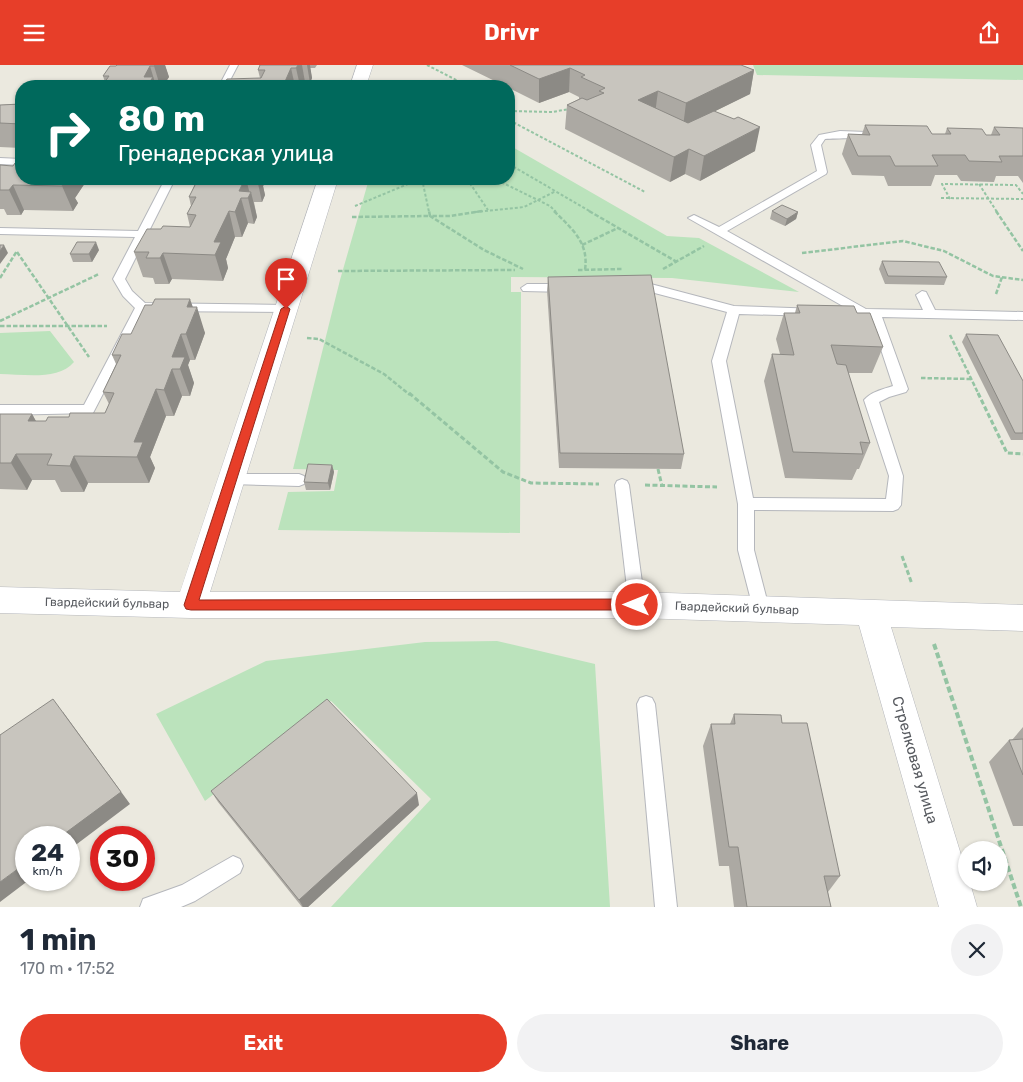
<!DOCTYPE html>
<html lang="en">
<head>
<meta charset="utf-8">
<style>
	:root { --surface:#fff; --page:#f2f2f3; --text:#1f2937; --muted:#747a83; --accent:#e73e29 }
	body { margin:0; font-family:Rubik,sans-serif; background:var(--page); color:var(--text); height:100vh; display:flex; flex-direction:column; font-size:19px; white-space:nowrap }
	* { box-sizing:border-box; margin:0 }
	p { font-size:16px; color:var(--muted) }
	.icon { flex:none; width:28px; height:28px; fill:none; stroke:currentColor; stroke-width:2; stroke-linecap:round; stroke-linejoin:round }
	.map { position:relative; height:842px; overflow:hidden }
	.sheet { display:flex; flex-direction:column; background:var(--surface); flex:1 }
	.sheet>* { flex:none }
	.top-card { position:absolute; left:15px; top:15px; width:500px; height:105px; border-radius:20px; box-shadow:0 1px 4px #0004; background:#00695c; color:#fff; overflow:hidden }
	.controls { position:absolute; left:958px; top:776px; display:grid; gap:10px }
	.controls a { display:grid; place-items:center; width:50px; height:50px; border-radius:50%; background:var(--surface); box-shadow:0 1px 4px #0004; font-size:25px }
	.speed { position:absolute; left:15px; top:761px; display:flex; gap:10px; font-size:25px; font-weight:700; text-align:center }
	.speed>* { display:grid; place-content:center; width:65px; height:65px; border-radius:50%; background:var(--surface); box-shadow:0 1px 4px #0004; line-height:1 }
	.speed small { font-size:12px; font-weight:400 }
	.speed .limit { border:8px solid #d22; background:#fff; color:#111 }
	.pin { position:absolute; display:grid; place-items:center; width:42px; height:42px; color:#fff; margin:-51px -21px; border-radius:50% 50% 50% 0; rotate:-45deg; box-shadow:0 0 5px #0007 }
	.pin .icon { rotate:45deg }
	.me { position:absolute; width:55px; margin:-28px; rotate:270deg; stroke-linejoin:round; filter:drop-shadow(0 0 4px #0008) }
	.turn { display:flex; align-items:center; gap:18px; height:105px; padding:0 20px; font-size:22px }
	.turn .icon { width:65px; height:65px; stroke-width:2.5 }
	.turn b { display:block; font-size:35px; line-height:42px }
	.round { display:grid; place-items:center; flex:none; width:52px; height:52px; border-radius:26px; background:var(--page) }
	.overview { display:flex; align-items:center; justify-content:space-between; height:85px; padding:0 20px }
	h1 { font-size:30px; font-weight:700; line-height:38px }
	.cta { display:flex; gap:10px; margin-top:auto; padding:10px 20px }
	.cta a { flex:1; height:58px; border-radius:30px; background:var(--accent); color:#fff; font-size:20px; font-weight:700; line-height:58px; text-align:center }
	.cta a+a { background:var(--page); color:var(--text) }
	header { display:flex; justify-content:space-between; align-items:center; height:65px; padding:0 20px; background:var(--accent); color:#fff; font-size:22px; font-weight:700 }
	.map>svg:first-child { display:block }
</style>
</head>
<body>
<header><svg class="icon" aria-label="menu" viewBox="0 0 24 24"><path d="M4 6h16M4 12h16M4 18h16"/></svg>Drivr<svg class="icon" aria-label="share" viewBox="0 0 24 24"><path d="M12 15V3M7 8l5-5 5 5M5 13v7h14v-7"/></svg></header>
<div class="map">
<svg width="1023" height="842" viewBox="0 0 1023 842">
	<rect width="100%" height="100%" fill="#ebe9df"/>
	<!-- green -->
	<g fill="#bbe3bc">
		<polygon points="753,0 1023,0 1023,15 757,10"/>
		<polygon points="509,80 667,171 699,173 799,227 672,213 511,212 511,227 521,227 520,468 278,465 288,427 334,426 338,405 293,404 340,215 369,114 509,114"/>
		<path d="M50,266L74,297C58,316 23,309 0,309V268Z"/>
		<polygon points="497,576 595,599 610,842 331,842 431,734 331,636 205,736 156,649 266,596 425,577"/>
	</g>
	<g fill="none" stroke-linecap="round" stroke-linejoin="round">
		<defs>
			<g id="service">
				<polygon points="230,0 238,0 227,21 219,21"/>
				<path d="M840,66L867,67L872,70C866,74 836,73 825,74L821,80L827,107L826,109L727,166L866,244L923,245L916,230L922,226L926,227L935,245L1023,247V255L882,252L908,324L906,327L889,332L879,337L903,411L901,440L898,444L893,446L754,445V485L769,543L767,548L761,550L755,548L753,543L738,485V439L712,296L727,247L647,226L630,225L628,222L634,218H647L734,241L819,244L821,247L819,250L815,251L739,249L726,296L753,433L886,434L889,411L864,335C871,327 883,324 893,321L870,251L846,250L844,247L848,244L688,153L694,150L719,162L817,106L811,80L819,70Z"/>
				<polygon points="0,93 21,94 21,100 0,99"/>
				<polygon points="165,114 175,114 125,214 132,226 145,238 286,240 290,241 292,244 290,247 146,246 93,348 0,350 0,340 84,340 135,243 123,231 113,214 135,172 0,169 0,163 138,166"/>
				<polygon points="527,219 568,219 574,223 568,227 523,226 521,223"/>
				<polygon points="231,409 299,409 304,411 306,415 304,419 299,421 231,419 226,418 224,414 226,410"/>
				<polygon points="622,414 627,416 629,420 645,540 643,545 637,547 631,545 629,540 615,420 617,416"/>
				<polygon points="646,631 652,633 655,639 677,842 655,842 637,639 640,633"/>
				<polygon points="233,791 240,794 243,801 240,808 195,836 181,842 140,842 143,834 182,820"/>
			</g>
			<g id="minor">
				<polygon points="357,0 373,0 366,21 350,21"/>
				<polygon points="318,114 338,114 210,527 637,527 1023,540 1023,566 891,562 966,806 966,818 970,818 977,842 939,842 859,560 637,553 191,553 0,548 0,522 180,527"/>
			</g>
		</defs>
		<!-- service casing -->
		<use href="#service" stroke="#b5b7bc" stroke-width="2"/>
		<!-- minor casing -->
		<use href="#minor" stroke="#b5b7bc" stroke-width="1"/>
		<!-- path-far3 -->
		<g stroke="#94c4a3" stroke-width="2" stroke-dasharray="3 2" stroke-linecap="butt">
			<polyline points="427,0 468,21"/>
			<polyline points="509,46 552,47 570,44"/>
			<polyline points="509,55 645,127"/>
			<polyline points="509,99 591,147"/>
			<polyline points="422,114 429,147"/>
			<polyline points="467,114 488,145"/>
			<polyline points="487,114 501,117 550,141 556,147"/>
			<polyline points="979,119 997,147"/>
			<polyline points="941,133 1023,134"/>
			<polyline points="950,134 942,119 1016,120 1023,129"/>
			<polyline points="355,141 420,114"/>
			<polyline points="475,147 524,142 556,126"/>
		</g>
		<!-- path-far2 -->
		<g stroke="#94c4a3" stroke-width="2.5" stroke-dasharray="4.5 2" stroke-linecap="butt">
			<polyline points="482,146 450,151 430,151 484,185 523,204"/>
			<path d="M554,146C572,164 589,177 585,205"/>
			<polyline points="589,146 677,197"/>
			<polyline points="996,146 1023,186"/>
			<polyline points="352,152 430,151 429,146"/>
			<polyline points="582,180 618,163"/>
			<polyline points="17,187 89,292"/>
			<polyline points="802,188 903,176 944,186 993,211 1023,215"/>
			<polyline points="663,204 704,181"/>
			<polyline points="578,205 622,204"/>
			<polyline points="338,206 515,205"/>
			<polyline points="0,213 17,186"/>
			<polyline points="996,229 1002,212"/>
			<polyline points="0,256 99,209"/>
			<polyline points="0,261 107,261"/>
			<polyline points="950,270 979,330"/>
			<polyline points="307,273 319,274 384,309 410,330"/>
			<polyline points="921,313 971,314"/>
		</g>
		<!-- path-far1 -->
		<g stroke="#94c4a3" stroke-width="3" stroke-dasharray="5 2.5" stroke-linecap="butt">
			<polyline points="409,328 503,407 531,418 599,419"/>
			<polyline points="978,328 1007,388 1023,389"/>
			<polyline points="658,404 662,421"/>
			<polyline points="645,420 717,422"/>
			<polyline points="902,491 912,519"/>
		</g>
		<!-- path -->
		<polyline stroke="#94c4a3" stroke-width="4" stroke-dasharray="6 3" stroke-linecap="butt" points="934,579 1021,842"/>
		<!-- service -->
		<use href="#service" fill="#fff" fill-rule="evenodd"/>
		<!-- minor -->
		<use href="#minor" fill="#fff" fill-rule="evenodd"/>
	</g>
	<!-- wall -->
	<g fill="#aca9a3">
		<polygon points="165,0 169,12 163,21 102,21 105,17 103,11 110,1"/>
		<polygon points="259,0 317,0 315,3 310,3 312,13 310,18 305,17 303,21 223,21 260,13 258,5 260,1"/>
		<polygon points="462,0 741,0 754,5 750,29 715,46 755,86 700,116 685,109 670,117 565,64 567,40 579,34 579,32 569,27 539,38 509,23 509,21 505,21"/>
		<polygon points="21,39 21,83 0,82 0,40"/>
		<polygon points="865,60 932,69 945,69 947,63 986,70 991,70 994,62 1023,63 1023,118 1018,111 996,111 994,117 961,116 957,110 935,110 931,121 888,121 884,111 852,110 842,89 848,69 862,69"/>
		<polygon points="0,100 21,114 83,114 85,118 75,133 78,138 73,146 24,145 21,150 7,150 4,144 0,144"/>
		<polygon points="198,114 264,114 265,118 263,121 265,130 262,137 254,137 257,152 254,159 248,158 242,172 235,172 226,194 228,203 223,216 172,214 169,219 155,219 153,213 143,212 134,187 161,164 190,162 187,149 191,141 189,132"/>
		<polygon points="772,146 798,147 796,154 785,161 770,154"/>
		<polygon points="99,185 92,197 73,197 70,189"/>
		<polygon points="882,196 947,212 944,220 885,219 879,204"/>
		<polygon points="548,212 684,389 681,404 559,403 547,226"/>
		<polygon points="797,240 857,248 883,282 872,308 848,308 870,378 859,404 857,404 852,415 785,413 764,316 772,289 780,289 776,274 784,248 795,248"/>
		<polygon points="193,242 205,268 195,295 190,295 188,300 194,318 190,331 182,331 174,351 166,351 150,392 155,403 149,418 88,418 84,427 61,427 55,415 32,415 27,425 0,424 0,349 32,349 36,356 46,356 69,352 105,348 109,339 103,327 116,299 112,290 131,269"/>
		<polygon points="966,269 1023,316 1023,375 1011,375 962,277"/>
		<polygon points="332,400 334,407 330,425 306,425 304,417"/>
		<polygon points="734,649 782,658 840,811 828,827 831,842 734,842 729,801 719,801 703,681 711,659 730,659"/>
		<polygon points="1023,662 1023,761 1013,761 989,697 1009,675 1012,675"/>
		<polygon points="211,726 419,740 308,842 302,842 218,737"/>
	</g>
	<!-- shaded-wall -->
	<g fill="#8c8a85">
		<polygon points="155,0 165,0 169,12 163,21 160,21 154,1"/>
		<polygon points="298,0 302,0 305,17 303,21 300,21 296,3"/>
		<polygon points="307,0 310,0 312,13 310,18"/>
		<polygon points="150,1 156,21 150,21 149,18 144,12"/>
		<polygon points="291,3 295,21 283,21"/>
		<polygon points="570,3 569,27 539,38 539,14"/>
		<polygon points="754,5 750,29 683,62 686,38"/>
		<polygon points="658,26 655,49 638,35"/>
		<polygon points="760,62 755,86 700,116 704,91"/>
		<polygon points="689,84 685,109 670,117 674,92"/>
		<polygon points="62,114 83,114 85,118 75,133 78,138 73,146 62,121"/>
		<polygon points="245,114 246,114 250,129 251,127 257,152 254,159 248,133 241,133 248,158 242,172 235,147 239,126"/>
		<polygon points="257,114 264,114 265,118 263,121 265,130 262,137"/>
		<polygon points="13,120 24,145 21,150 9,125"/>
		<polygon points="229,146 235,172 226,194 228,203 223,216 215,190 214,177"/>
		<polygon points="798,147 796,154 785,161 787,154"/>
		<polygon points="96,177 99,185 92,197 89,189"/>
		<polygon points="4,180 8,188 0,199 0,186"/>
		<polygon points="163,188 172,214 169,219 160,193"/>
		<polygon points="190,234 195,248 197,242 205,268 195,295 186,269 187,242"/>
		<polygon points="181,269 190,295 188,300 194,318 190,331 180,304 172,292"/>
		<polygon points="172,304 182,331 174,351 164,325"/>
		<polygon points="156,324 166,351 150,392 155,403 149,418 137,392 134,377"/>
		<polygon points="32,349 46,375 28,356"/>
		<polygon points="16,389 32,415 27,425 11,398"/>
		<polygon points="74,391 88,418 84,427 70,401"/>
		<polygon points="332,400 334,407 330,425 328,418"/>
		<polygon points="63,647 130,739 69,785 69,772 60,772"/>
		<polygon points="417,728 419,740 308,842 303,842 299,835"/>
		<polygon points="26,798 26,815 29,815 0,837 0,817"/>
	</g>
	<!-- building -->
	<g fill="#c8c5be" stroke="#8c8a85">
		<polygon points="117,0 155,0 154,1 150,1 144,12 153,12 149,18 144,18 142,21 102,21 109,11 103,11 110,1 116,1"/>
		<polygon points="260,0 298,0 296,3 291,3 283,21 223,21 227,14 261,13 265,5 258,5"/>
		<polygon points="510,0 741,0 754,5 686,38 658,26 638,35 688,58 714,46 734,54 738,52 760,62 704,91 689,84 674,92 567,40 582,33 587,35 604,28 599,26 605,23 581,12 585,10 570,3 539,14"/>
		<polygon points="21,39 21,59 0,58 0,40"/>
		<polygon points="865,60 927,61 932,69 951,69 947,63 982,64 986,70 1000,70 994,62 1023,63 1023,91 999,91 1002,97 969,96 965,90 932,90 938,101 895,101 890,91 858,91 848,69 870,70"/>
		<polygon points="15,98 21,98 21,114 67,114 62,121 13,120 9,125 0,125 0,100 13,101"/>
		<polygon points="198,114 245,114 239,126 251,127 248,133 241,133 235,147 229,146 214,177 221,177 215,190 163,188 160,193 146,193 149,187 134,187 147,164 161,164 163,161 190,162 196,150 187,149 196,132 189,132"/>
		<polygon points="782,140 798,147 787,154 772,146"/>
		<polygon points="77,177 96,177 89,189 70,189"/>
		<polygon points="0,180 4,180 0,186"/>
		<polygon points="882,196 939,197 947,212 888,211"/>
		<polygon points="651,210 684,389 560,388 548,212"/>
		<polygon points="155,234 190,234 187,242 197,242 186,269 181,269 172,292 185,292 180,304 172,304 164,325 156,324 134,377 143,377 137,392 74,391 70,401 47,400 52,389 16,389 11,398 0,398 0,349 32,349 28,356 46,356 48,352 69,352 70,348 105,348 114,328 103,327 121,290 112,290 122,269 131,269 145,240 152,240"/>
		<polygon points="797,240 854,241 857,248 870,248 883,282 831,280 837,299 846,300 870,378 860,377 863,389 793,387 772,289 794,290 784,248 800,248"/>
		<polygon points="966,269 998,270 1023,316 1023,368 1015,368"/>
		<polygon points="308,399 332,400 328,418 304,417"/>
		<polygon points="53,634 121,727 60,772 26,772 26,798 0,817 0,670"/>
		<polygon points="327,634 417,728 299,835 211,726"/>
		<polygon points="734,649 781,650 782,658 807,658 840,811 824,811 831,842 747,842 738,782 729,782 711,659 735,659"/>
		<polygon points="1023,674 1023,710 1009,675"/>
	</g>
	<!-- route -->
	<polygon fill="#e73e29" stroke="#96281b" points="286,241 290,244 199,535 637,534 641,536 643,540 641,543 637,545 191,545 186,544 184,540 281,244"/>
	<g text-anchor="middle" stroke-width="5" stroke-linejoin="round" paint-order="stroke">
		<!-- street labels -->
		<g font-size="12" fill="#585b60" stroke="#fff">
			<text transform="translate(107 538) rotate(1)" y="4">Гвардейский бульвар</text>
			<text transform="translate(737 543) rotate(2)" y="4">Гвардейский бульвар</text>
		</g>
		<!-- near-street labels -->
		<g font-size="15" fill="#585b60" stroke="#fff">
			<text transform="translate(915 695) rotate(74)" y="5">Стрелковая улица</text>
		</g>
	</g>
</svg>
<div class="controls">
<a><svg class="icon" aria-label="sound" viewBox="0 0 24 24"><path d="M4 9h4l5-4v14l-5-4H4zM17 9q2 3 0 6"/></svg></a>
</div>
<div class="speed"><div>24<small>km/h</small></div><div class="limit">30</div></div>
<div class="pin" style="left:286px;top:244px;background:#d93025"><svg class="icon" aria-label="arrive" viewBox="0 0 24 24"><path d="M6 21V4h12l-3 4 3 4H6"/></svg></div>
<svg class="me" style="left:637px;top:540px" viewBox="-20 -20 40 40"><circle r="17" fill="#e73e29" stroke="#fff" stroke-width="3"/><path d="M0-11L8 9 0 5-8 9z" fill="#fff"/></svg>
<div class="top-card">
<div class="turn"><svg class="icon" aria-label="right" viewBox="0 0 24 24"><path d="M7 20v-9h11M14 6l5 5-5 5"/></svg><div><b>80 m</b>Гренадерская улица</div></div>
</div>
</div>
<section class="sheet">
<div class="overview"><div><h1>1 min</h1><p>170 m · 17:52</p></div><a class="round"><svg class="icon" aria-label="close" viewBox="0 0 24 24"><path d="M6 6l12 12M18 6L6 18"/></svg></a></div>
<div class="cta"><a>Exit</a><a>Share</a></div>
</section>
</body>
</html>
